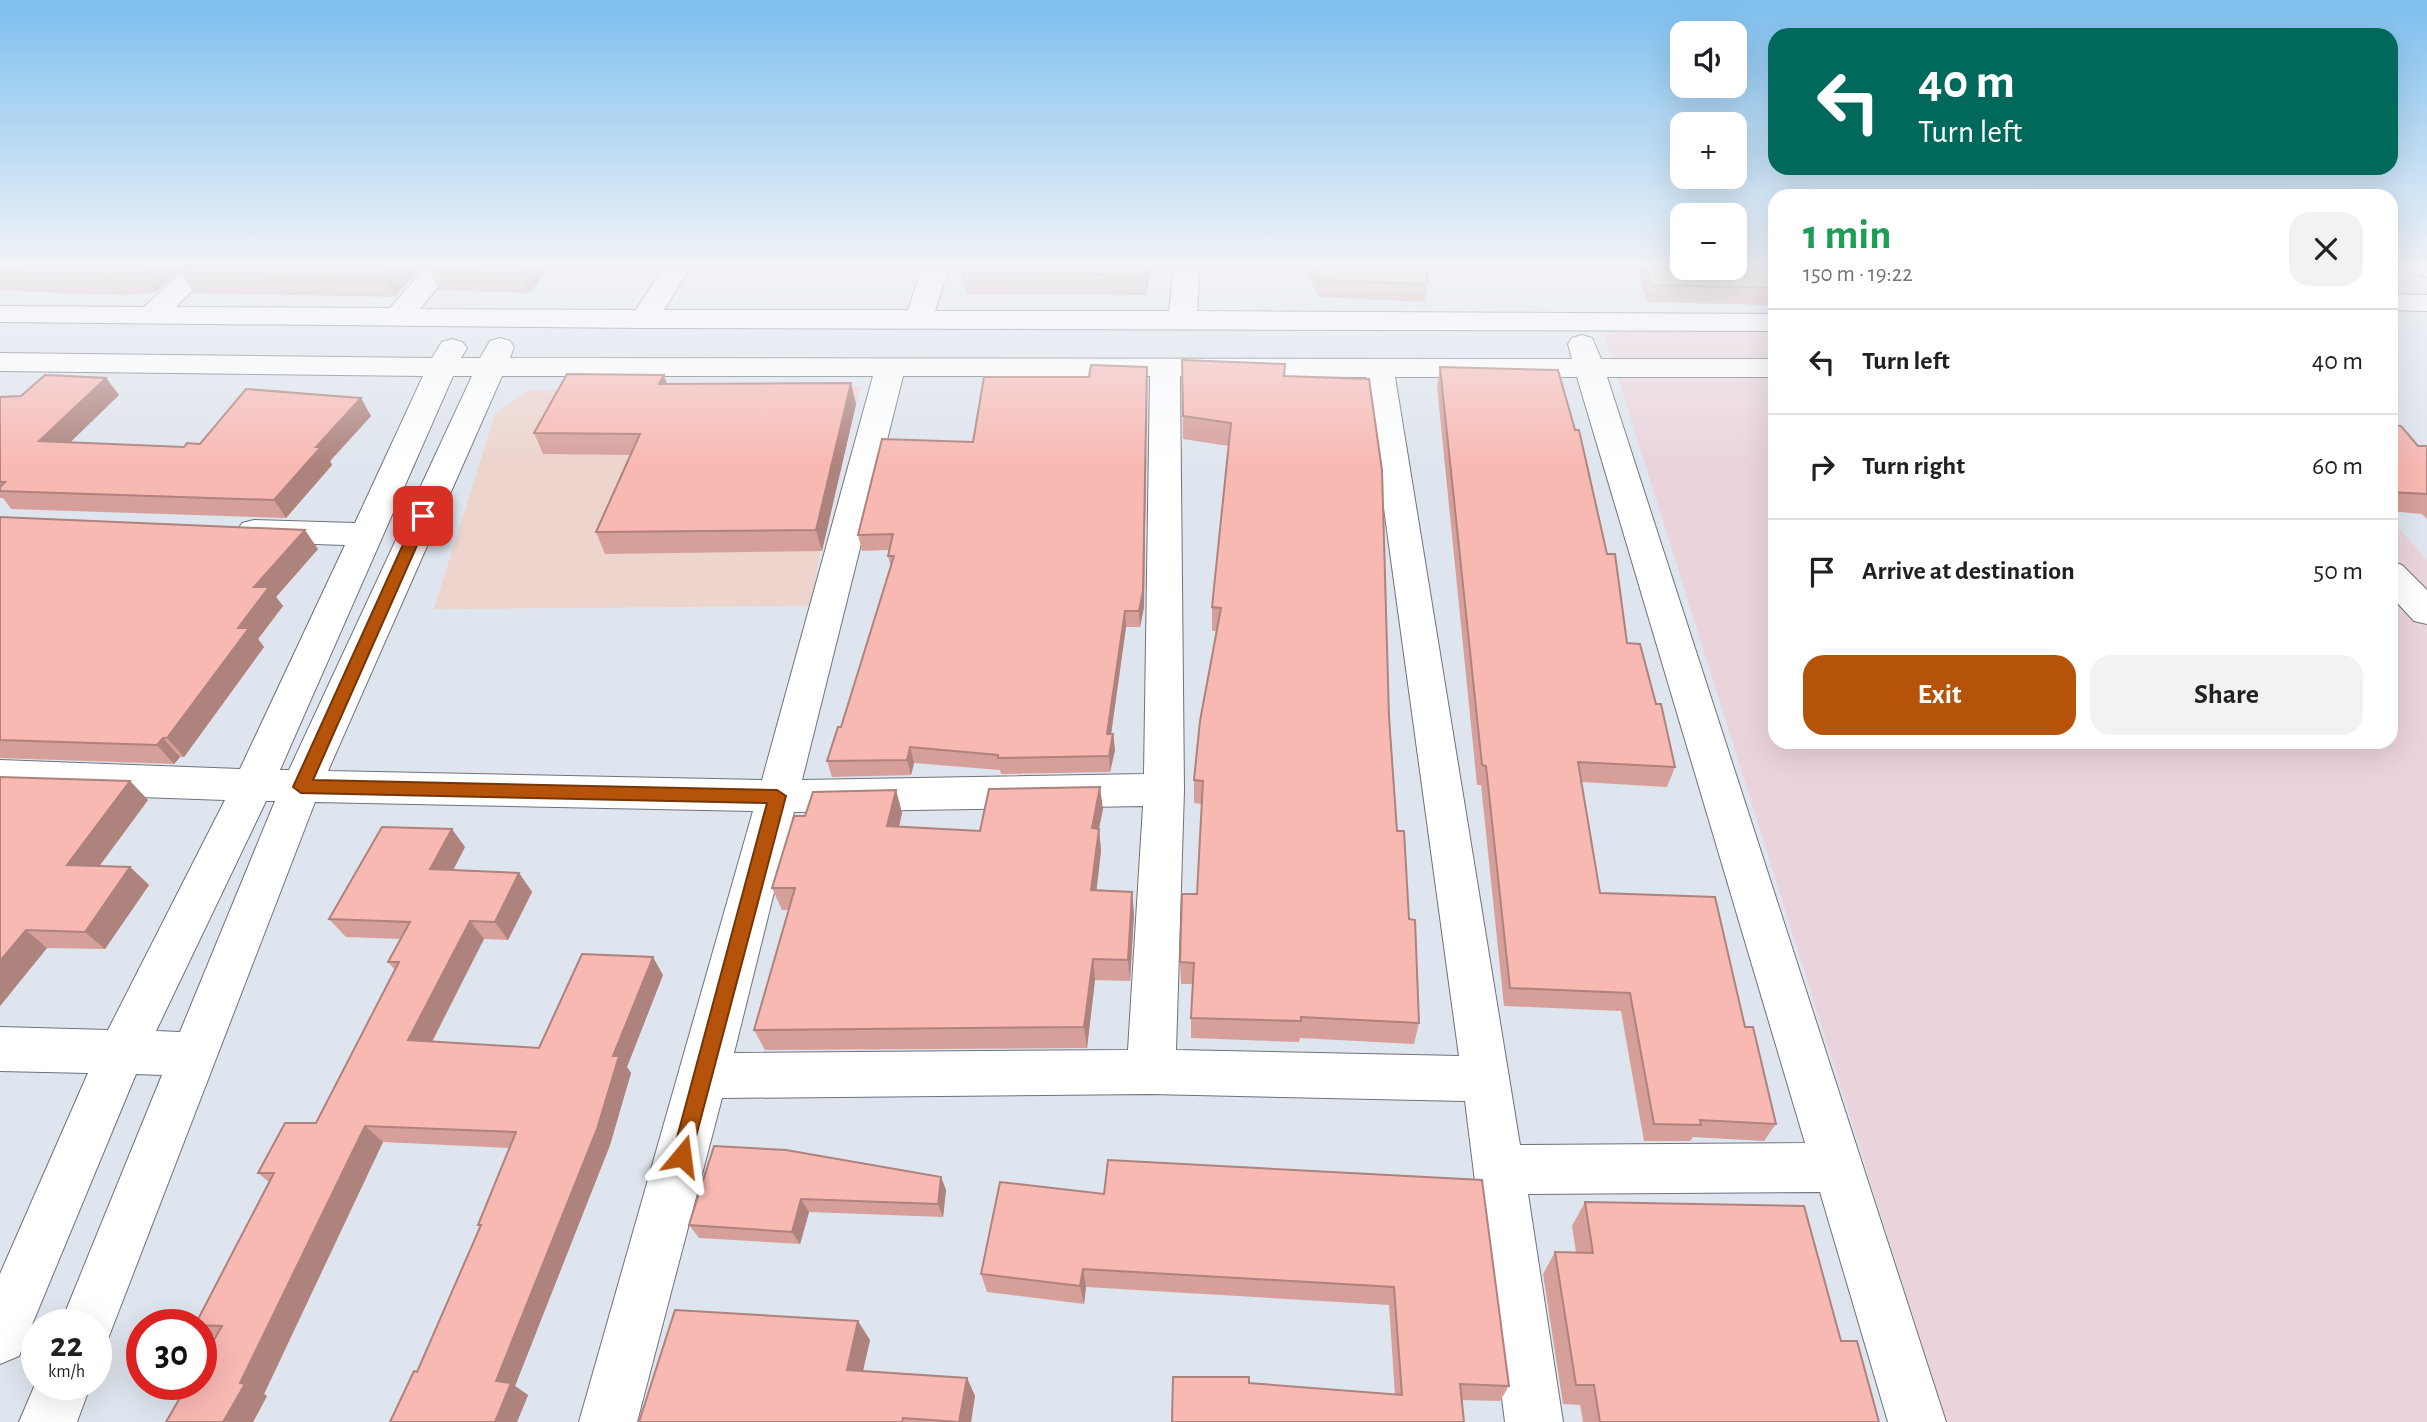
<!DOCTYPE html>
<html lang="en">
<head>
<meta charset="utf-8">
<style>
	:root { --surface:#fff; --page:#f2f2f2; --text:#202124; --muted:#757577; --line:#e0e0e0; --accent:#b45309 }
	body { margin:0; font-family:"Alegreya Sans",sans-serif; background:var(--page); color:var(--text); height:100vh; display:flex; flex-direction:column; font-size:26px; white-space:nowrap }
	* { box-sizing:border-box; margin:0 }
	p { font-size:23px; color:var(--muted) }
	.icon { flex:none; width:38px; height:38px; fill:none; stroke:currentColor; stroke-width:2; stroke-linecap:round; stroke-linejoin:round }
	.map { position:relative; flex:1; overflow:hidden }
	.sheet { position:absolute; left:1768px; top:189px; width:630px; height:560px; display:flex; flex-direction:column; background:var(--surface); border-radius:21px; box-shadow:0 7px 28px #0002 }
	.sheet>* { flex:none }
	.top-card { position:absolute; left:1768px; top:28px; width:630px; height:147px; border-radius:21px; box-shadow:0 7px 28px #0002; background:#00695c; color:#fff; overflow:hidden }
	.controls { position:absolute; left:1670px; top:21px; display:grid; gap:14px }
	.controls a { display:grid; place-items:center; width:77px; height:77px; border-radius:14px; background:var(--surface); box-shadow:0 7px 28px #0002; font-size:35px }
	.speed { position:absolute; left:21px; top:1309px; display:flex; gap:14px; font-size:35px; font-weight:700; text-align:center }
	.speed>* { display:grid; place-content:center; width:91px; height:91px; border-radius:50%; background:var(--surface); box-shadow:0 7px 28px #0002; line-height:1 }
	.speed small { font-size:18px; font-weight:400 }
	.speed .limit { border:10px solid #d22; background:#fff; color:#111 }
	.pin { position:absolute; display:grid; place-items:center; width:60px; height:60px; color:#fff; margin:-30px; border-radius:14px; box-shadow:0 4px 10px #0006 }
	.me { position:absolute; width:77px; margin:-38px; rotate:16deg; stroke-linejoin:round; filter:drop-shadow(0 0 5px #0008) }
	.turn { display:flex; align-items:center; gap:24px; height:147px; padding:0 35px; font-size:32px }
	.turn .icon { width:91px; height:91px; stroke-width:2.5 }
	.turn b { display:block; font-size:49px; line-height:60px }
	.round { display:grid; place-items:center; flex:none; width:74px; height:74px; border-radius:21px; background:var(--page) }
	.head { display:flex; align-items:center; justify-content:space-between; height:119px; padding:0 35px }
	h1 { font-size:42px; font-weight:700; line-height:52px; color:#1e9e55 }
	.button { display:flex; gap:14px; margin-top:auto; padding:14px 35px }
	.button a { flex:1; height:80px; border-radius:21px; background:var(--accent); color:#fff; font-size:28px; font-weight:700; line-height:80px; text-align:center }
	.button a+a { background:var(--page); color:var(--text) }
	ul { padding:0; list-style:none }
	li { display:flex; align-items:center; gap:21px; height:105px; padding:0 35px; border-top:2px solid var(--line) }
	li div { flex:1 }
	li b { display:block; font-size:26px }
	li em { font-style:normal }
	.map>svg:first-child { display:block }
</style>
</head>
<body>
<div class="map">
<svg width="2427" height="1422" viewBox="0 0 2427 1422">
	<rect width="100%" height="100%" fill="#dfe5ee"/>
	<!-- industrial -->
	<polygon fill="#ebd3dc" points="1597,311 1774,312 1774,742 2390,742 2391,519 2427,560 2427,1422 1946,1422"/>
	<!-- education -->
	<polygon fill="#edd4cd" points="861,386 820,551 811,606 434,609 495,414 528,390"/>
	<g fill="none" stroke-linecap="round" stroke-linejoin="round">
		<defs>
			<g id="minor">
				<polygon points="187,267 216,267 176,307 390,308 426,267 454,267 420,309 636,310 663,267 690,267 664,310 908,310 922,267 949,267 935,311 1169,311 1174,267 1200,267 1197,311 1774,314 1774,331 644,328 0,322 0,306 144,307"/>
				<polygon points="2412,267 2427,267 2427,277 2417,275"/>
				<polygon points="2390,294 2427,295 2427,311 2390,310"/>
				<path d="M1582,335L1592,338L1601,359H1774V377H1607L1946,1422H1888L1820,1192L1528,1194L1563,1422H1505L1465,1101L1151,1094L722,1098L637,1422H579L753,811L315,802L106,1344L96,1348V1325H60L162,1075L136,1074L19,1356L0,1364V1274L88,1073L0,1071V1027L108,1030L225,800L0,792V760L240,769L345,545L254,542L242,539L237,531L242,523L254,520L355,523L423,376L0,371V353L432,358L442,342L452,339L462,342L467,348L461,358H480L490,341L500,338L510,341L514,347L510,358L1572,359L1568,344L1572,338ZM453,376H472L289,770H280ZM502,376H873L762,780L328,771ZM903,376H1150L1144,774L802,780ZM1180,376L1366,377L1459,1056L1176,1050L1184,790ZM1395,377H1577L1805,1143L1520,1145ZM266,801H275L180,1032L156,1031ZM1143,806L1128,1050L734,1053L794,812Z"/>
				<polygon points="2390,561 2402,565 2427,590 2427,624 2414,621 2390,595"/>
				<polygon points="37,1380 37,1384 91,1384 77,1422 19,1422"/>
			</g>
		</defs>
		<!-- minor casing -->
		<use href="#minor" stroke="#6e727b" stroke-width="2"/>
		<!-- minor -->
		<use href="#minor" fill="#fff" fill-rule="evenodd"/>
	</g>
	<!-- wall -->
	<g fill="#d69f9a">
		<polygon points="0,267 183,267 156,292 123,295 60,293 0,290"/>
		<polygon points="422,267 394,297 194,293 181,273"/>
		<polygon points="432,267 549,267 530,293 439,290 430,270"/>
		<polygon points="964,267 1151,267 1146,295 966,294 962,274"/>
		<polygon points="1306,267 1427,267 1427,284 1425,302 1318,297"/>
		<polygon points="1636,267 1774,267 1774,305 1647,302"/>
		<polygon points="1182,360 1285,376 1389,717 1397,831 1409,919 1419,1023 1414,1044 1300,1038 1299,1042 1191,1038 1191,1018 1192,984 1181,984 1180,962 1197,894 1202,804 1194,803 1194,780 1217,631 1212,631 1212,607 1229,446 1183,439"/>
		<polygon points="1147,367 1144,607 1140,627 1126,627 1111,734 1113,734 1115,750 1110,772 1001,774 1000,770 914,763 911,775 832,777 827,761 841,727 891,567 888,556 890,550 862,551 858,535 973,442 1089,377"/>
		<polygon points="1440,367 1627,643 1656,704 1675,767 1667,787 1581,782 1600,893 1745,1027 1776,1124 1764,1141 1693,1137 1690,1141 1644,1141 1621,1011 1504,1006 1481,785 1477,785 1437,386"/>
		<polygon points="664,375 667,384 856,404 822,551 605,554 596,532 630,455 543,454 534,433"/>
		<polygon points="106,378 119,395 70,442 184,447 371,416 330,461 332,465 286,518 11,509 3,498 0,498 0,397 21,396"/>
		<polygon points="2390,425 2418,446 2427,446 2427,519 2422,514 2390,511"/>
		<polygon points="0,517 318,549 276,597 283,606 258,639 264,647 184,757 180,757 174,764 0,758"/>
		<polygon points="0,777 130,781 148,800 99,866 130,867 149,885 105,949 47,948 0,1006"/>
		<polygon points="896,790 902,813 899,826 980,831 1103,809 1099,829 1101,851 1096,890 1134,914 1130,981 1095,980 1087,1048 765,1050 754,1030 789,910 782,910 772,888 805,816"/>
		<polygon points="465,847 453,870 519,873 532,892 508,940 484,939 432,1042 539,1048 663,975 627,1067 631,1073 610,1145 515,1386 528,1395 517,1422 390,1422 417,1372 480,1227 478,1225 510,1148 383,1142 264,1394 267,1396 253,1422 166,1422 216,1337 201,1329 201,1325 269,1182 258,1173 316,1123 395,970 388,962 401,939 346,937 329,919"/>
		<polygon points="714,1146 941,1177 946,1190 943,1217 809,1212 800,1244 699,1238 689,1225"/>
		<polygon points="1108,1160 1482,1180 1509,1386 1500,1401 1462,1400 1464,1422 1172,1422 1173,1377 1249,1377 1249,1383 1395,1395 1389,1305 1086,1287 1084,1304 987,1292 981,1274 1000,1182 1104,1194"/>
		<polygon points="1585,1202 1841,1341 1879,1422 1583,1422 1580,1405 1563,1404 1543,1274 1555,1252 1576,1252 1572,1226"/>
		<polygon points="870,1340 863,1371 967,1378 975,1396 971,1422 639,1422"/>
	</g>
	<!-- shaded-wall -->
	<g fill="#ae827d">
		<polygon points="149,267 183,267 156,292 143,272"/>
		<polygon points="393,267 422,267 394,297 384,277"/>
		<polygon points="526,267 549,267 530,293 521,273"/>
		<polygon points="1147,267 1151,267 1146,295 1146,275"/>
		<polygon points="1147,367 1144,607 1140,627 1139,611"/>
		<polygon points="664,375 671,396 659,384"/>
		<polygon points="106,378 119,395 53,459 39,441"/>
		<polygon points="851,383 856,404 822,551 816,530"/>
		<polygon points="361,398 371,416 330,461 332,465 286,518 274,500 316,447"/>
		<polygon points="305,530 318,549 276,597 283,606 258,639 264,647 184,757 167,738 238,628 254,587"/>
		<polygon points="1125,611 1126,627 1109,749 1107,734"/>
		<polygon points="1113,734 1115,750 1110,772 1109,756"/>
		<polygon points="163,738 180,757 174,764 157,745"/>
		<polygon points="910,747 914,763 911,775 907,760"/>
		<polygon points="130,781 148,800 87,883 67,865"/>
		<polygon points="1100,787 1103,809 1094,851 1092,828"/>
		<polygon points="896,790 902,813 894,848 887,826"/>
		<polygon points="452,829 465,847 444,888 430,869"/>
		<polygon points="1099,829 1101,851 1094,912 1091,890"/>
		<polygon points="130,867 149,885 105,949 85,932"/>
		<polygon points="519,873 532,892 508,940 495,922"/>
		<polygon points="1132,892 1134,914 1130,981 1128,960"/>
		<polygon points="470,921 484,939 424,1057 408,1040"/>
		<polygon points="26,930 47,948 0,1006 0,961"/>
		<polygon points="653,957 663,975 627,1067 631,1073 610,1145 515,1386 528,1395 517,1422 495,1422 496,1381 613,1056"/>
		<polygon points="1093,959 1095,980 1087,1048 1084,1027"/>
		<polygon points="365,1126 383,1142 264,1394 267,1396 253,1422 223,1422 240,1383"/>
		<polygon points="941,1177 946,1190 943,1217 938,1204"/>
		<polygon points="801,1199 809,1212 800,1244 792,1232"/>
		<polygon points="1083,1269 1086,1287 1084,1304 1080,1286"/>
		<polygon points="858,1321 870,1340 859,1388 847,1370"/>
		<polygon points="967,1378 975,1396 971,1422 959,1422"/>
	</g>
	<!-- building -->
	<g fill="#f9b9b3" stroke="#ae827d" stroke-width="2">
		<polygon points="0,267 149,267 143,272 110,275 0,271"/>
		<polygon points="187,267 393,267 384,277 181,273"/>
		<polygon points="432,267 526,267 521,273 430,270"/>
		<polygon points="964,267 1147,267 1146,275 962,274"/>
		<polygon points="1314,267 1427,267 1427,284 1319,280"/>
		<polygon points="1646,267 1774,267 1774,288 1651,285"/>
		<polygon points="1182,360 1285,364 1284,376 1369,379 1382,470 1389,717 1397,831 1404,831 1409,919 1415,920 1419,1023 1301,1017 1301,1021 1191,1018 1194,963 1180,962 1182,894 1197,894 1203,781 1194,780 1200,721 1221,608 1212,607 1231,423 1183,416"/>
		<polygon points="1091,365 1147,367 1143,591 1139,611 1125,611 1107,734 1113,734 1109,756 998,758 998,755 910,747 907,760 827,761 838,727 841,727 894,556 888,556 893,534 858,535 882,439 973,442 984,377 1089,377"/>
		<polygon points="1440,367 1558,370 1575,430 1579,430 1607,554 1615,554 1627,643 1640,644 1656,704 1661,704 1675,767 1578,762 1600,893 1715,897 1745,1027 1753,1027 1776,1124 1700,1120 1701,1125 1654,1124 1630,993 1510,988 1486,766 1482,765"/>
		<polygon points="567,374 664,375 659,384 851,383 816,530 596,532 640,434 534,433"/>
		<polygon points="45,375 106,378 39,441 184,447 187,443 200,444 246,389 361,398 316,447 321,447 274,500 0,491 0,487 5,482 0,482 0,397 21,396"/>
		<polygon points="2390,425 2401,426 2418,446 2427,446 2427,494 2390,492"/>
		<polygon points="0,517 305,530 254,587 269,587 238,628 249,628 167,738 163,738 157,745 0,740"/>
		<polygon points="0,777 130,781 67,865 130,867 85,932 26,930 0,961"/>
		<polygon points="1100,787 1092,828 1099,829 1091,890 1132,892 1128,960 1093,959 1084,1027 754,1030 795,888 772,888 794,816 805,816 813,792 896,790 887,826 980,831 989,789"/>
		<polygon points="382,827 452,829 430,869 519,873 495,922 470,921 408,1040 539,1048 582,954 653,957 613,1056 619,1056 597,1129 496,1381 511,1383 495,1422 390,1422 414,1371 417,1372 481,1225 478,1225 516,1132 365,1126 240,1383 245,1384 223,1422 166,1422 188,1384 201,1384 201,1362 222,1326 195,1325 274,1173 258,1173 285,1123 316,1123 399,962 388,962 410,922 329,919"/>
		<polygon points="714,1146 786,1150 941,1177 938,1204 801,1199 792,1232 689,1225"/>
		<polygon points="1108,1160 1482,1180 1509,1386 1460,1384 1464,1422 1172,1422 1173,1377 1249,1377 1249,1383 1402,1395 1394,1287 1083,1269 1080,1286 981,1274 1000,1182 1104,1194"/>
		<polygon points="1585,1202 1804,1206 1841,1341 1857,1341 1879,1422 1600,1422 1594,1385 1576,1385 1555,1252 1593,1253"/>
		<polygon points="675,1310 858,1321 847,1370 967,1378 959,1422 903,1418 902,1422 639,1422"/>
	</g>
	<!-- sky -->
	<linearGradient id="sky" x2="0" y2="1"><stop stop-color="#7dbfef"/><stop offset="0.57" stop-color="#f1f3f7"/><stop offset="1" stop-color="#f1f3f7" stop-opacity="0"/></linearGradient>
	<rect width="2427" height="466" fill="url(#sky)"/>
	<!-- route -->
	<polygon fill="#b45309" stroke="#753606" stroke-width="2" points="423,511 430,516 313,780 777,790 786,796 689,1163 682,1166 675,1163 672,1156 767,803 301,793 293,787 416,516"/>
</svg>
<div class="controls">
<a><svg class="icon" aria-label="sound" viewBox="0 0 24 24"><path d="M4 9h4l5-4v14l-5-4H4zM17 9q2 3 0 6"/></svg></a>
<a>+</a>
<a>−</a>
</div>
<div class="speed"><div>22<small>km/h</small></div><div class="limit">30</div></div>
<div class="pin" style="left:423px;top:516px;background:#d93025"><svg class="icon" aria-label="arrive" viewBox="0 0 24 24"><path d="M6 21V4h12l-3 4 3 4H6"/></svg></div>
<svg class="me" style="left:682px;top:1156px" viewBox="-20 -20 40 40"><path d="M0-17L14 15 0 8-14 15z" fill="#b45309" stroke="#fff" stroke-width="4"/></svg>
<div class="top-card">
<div class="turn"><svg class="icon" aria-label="left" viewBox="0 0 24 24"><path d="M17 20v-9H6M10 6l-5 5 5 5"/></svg><div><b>40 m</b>Turn left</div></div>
</div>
<section class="sheet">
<div class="head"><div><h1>1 min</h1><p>150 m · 19:22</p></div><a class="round"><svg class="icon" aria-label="close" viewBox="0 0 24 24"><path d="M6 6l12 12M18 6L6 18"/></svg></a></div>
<ul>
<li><svg class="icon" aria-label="left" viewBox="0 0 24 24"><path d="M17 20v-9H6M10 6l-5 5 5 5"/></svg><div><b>Turn left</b></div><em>40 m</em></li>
<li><svg class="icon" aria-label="right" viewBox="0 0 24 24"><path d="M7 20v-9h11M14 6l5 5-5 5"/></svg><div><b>Turn right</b></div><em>60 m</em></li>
<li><svg class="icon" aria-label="arrive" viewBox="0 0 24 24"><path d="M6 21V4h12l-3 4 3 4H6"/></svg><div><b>Arrive at destination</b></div><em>50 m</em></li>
</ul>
<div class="button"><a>Exit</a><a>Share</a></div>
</section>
</div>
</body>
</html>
